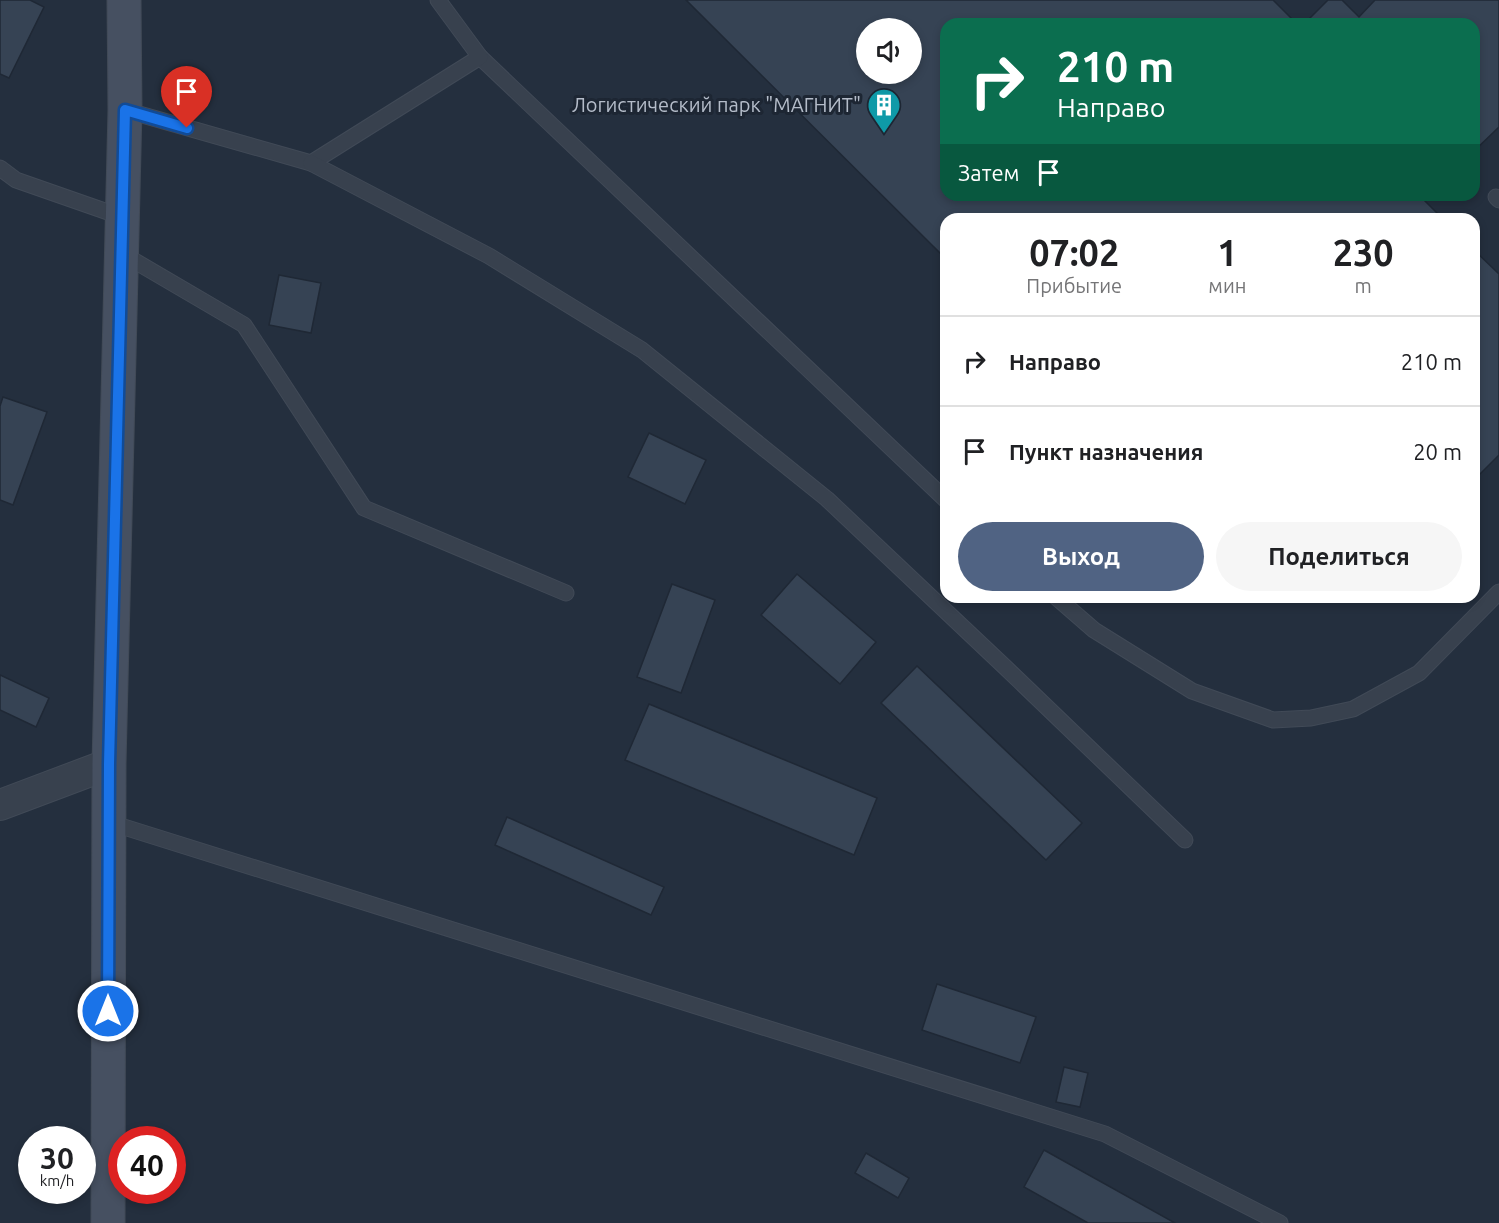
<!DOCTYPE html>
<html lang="ru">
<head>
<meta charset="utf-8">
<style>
	:root { --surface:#fff; --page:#f6f6f6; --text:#202124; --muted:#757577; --line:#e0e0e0; --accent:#506383 }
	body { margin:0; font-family:Ubuntu,sans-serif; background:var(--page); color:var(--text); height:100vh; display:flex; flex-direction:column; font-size:22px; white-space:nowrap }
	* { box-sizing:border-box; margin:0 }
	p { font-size:20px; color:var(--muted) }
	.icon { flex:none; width:33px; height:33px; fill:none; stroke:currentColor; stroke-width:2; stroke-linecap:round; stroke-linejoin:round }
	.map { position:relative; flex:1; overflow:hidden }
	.sheet { position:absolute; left:940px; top:213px; width:540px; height:390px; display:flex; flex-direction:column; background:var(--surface); border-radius:18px; box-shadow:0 3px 9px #0003 }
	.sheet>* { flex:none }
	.guide { position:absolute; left:940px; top:18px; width:540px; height:183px; border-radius:18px; box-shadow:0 3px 9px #0003; background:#0b6e4f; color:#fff; overflow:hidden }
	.controls { position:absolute; left:856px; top:18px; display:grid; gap:12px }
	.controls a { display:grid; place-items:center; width:66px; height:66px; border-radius:50%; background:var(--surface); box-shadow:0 3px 9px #0003; font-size:30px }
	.speed { position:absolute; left:18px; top:1126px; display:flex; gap:12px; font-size:30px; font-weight:700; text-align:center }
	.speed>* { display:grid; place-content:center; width:78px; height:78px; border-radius:50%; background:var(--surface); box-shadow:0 3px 9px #0003; line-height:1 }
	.speed small { font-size:15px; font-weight:400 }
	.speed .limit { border:9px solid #d22; background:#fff; color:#111 }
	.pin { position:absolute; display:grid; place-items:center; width:51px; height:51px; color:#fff; margin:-62px -26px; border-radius:50% 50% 50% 0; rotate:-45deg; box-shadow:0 0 6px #0007 }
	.pin .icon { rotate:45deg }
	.me { position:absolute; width:66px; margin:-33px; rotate:0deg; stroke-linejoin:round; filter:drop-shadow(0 0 4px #0008) }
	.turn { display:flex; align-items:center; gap:21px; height:126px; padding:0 18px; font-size:27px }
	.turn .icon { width:78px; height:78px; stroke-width:2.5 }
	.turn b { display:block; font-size:42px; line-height:51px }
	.then { display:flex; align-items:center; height:57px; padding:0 18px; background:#0003; gap:12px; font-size:22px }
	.eta { display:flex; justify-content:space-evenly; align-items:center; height:102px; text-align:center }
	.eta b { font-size:36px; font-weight:700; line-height:42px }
	.action { display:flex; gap:12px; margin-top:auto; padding:12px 18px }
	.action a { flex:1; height:69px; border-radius:36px; background:var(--accent); color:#fff; font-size:24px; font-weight:700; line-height:69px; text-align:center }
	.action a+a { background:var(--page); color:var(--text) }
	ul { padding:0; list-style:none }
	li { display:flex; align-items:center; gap:18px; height:90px; padding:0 18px; border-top:2px solid var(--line) }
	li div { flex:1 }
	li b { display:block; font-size:22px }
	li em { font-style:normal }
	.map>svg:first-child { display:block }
</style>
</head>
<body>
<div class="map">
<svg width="1499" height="1223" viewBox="0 0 1499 1223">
	<rect width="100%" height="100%" fill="#242f3e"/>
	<!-- building -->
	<g fill="#364354" stroke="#1f2835" stroke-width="1.5" fill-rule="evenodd">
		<polygon points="0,0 30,0 44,7 9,78 0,74"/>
		<path d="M686,0H1273L1297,24H946V195H1431L1425,201L1443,219H946V259ZM867,28H912V74H867Z"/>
		<polygon points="1328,0 1342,0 1359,17 1375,0 1499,0 1499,127 1474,151 1474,24 1304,24"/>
		<polygon points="1474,250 1499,274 1499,455 1474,480"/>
		<polygon points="279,275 321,283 311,333 269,325"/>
		<polygon points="3,397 47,412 13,505 0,500 0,406"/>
		<polygon points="649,433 706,460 685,504 628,477"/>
		<polygon points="797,574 876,642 840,684 761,615"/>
		<polygon points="672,584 715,600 681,693 637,677"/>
		<polygon points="917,666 1082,823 1046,860 881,703"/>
		<polygon points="0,675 49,698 36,727 0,710"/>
		<polygon points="649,704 877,798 854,855 625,760"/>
		<polygon points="507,817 664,887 651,915 495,845"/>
		<polygon points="937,984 1036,1017 1020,1063 922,1030"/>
		<polygon points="1064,1067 1088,1073 1080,1107 1056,1102"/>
		<polygon points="1044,1150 1175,1223 1088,1223 1024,1187"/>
		<polygon points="866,1153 909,1178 898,1198 855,1173"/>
	</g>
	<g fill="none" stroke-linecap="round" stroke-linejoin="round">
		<defs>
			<g id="lane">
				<polyline points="480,57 946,500"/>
				<polyline points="125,110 311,163 480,57 438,0"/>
				<polyline points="311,163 489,256 642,350 827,499 1006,668 1185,840"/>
				<polyline points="0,168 16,180 122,217"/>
				<polyline points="1496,197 1499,200"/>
				<polyline points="121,253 244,325 364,508 566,593"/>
				<polyline points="1056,597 1094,630 1192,691 1273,720 1311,718 1353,709 1419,673 1499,592"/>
				<polyline points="108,822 1105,1134 1280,1223"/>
			</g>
			<polyline id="street" points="0,805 109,764"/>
			<polyline id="secondary" points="108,1223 109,764 125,110 124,0"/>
		</defs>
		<!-- lane casing -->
		<use href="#lane" stroke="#414a57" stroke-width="17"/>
		<!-- street casing -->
		<use href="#street" stroke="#414a57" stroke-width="32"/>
		<!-- secondary casing -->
		<use href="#secondary" stroke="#414a57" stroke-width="35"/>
		<!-- lane -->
		<use href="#lane" stroke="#38414e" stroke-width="15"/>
		<!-- street -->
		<use href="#street" stroke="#38414e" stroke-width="30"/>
		<!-- secondary -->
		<use href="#secondary" stroke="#465061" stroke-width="33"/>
	</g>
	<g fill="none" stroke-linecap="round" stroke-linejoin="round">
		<defs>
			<polyline id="route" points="108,1011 109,764 125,110 187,128"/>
		</defs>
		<!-- route casing -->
		<use href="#route" stroke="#114b97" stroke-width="15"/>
		<!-- route -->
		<use href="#route" stroke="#1a73e8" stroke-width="10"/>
	</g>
	<!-- icons -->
	<defs>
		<symbol id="building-pin" viewBox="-11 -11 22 30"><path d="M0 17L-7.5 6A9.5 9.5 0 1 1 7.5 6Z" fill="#0f9aa8" stroke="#1d2633"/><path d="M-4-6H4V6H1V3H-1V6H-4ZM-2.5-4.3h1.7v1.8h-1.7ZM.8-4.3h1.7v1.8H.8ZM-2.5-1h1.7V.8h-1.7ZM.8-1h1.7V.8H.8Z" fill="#fff"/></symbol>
	</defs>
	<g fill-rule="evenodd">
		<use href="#building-pin" x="865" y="86" width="38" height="52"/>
	</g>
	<g text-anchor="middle" stroke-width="6" stroke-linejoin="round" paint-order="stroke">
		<!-- poi labels -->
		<g font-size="20" fill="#b4bcc9" stroke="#1d2633" text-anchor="end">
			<text x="861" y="112">Логистический парк "МАГНИТ"</text>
		</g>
	</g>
</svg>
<div class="controls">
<a><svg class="icon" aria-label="sound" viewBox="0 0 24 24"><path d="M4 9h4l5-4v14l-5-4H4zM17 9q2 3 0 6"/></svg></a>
</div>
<div class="speed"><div>30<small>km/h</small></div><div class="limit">40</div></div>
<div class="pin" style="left:187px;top:128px;background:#d93025"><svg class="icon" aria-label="arrive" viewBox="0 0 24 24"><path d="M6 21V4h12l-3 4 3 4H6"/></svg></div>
<svg class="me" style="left:108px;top:1011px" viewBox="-20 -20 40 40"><circle r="17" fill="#1a73e8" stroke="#fff" stroke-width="3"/><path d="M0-11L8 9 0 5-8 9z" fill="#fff"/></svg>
<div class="guide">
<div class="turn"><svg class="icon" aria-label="right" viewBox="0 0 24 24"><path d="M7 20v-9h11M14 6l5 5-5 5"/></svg><div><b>210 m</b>Направо</div></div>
<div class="then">Затем<svg class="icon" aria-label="arrive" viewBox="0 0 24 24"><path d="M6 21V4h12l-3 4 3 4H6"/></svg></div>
</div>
<section class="sheet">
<div class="eta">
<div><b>07:02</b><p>Прибытие</p></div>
<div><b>1</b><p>мин</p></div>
<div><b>230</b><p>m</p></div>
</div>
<ul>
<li><svg class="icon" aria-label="right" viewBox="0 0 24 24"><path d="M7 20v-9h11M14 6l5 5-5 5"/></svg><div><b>Направо</b></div><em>210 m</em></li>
<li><svg class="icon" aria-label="arrive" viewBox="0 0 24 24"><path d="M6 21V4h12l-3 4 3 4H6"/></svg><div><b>Пункт назначения</b></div><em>20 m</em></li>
</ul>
<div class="action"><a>Выход</a><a>Поделиться</a></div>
</section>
</div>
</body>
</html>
